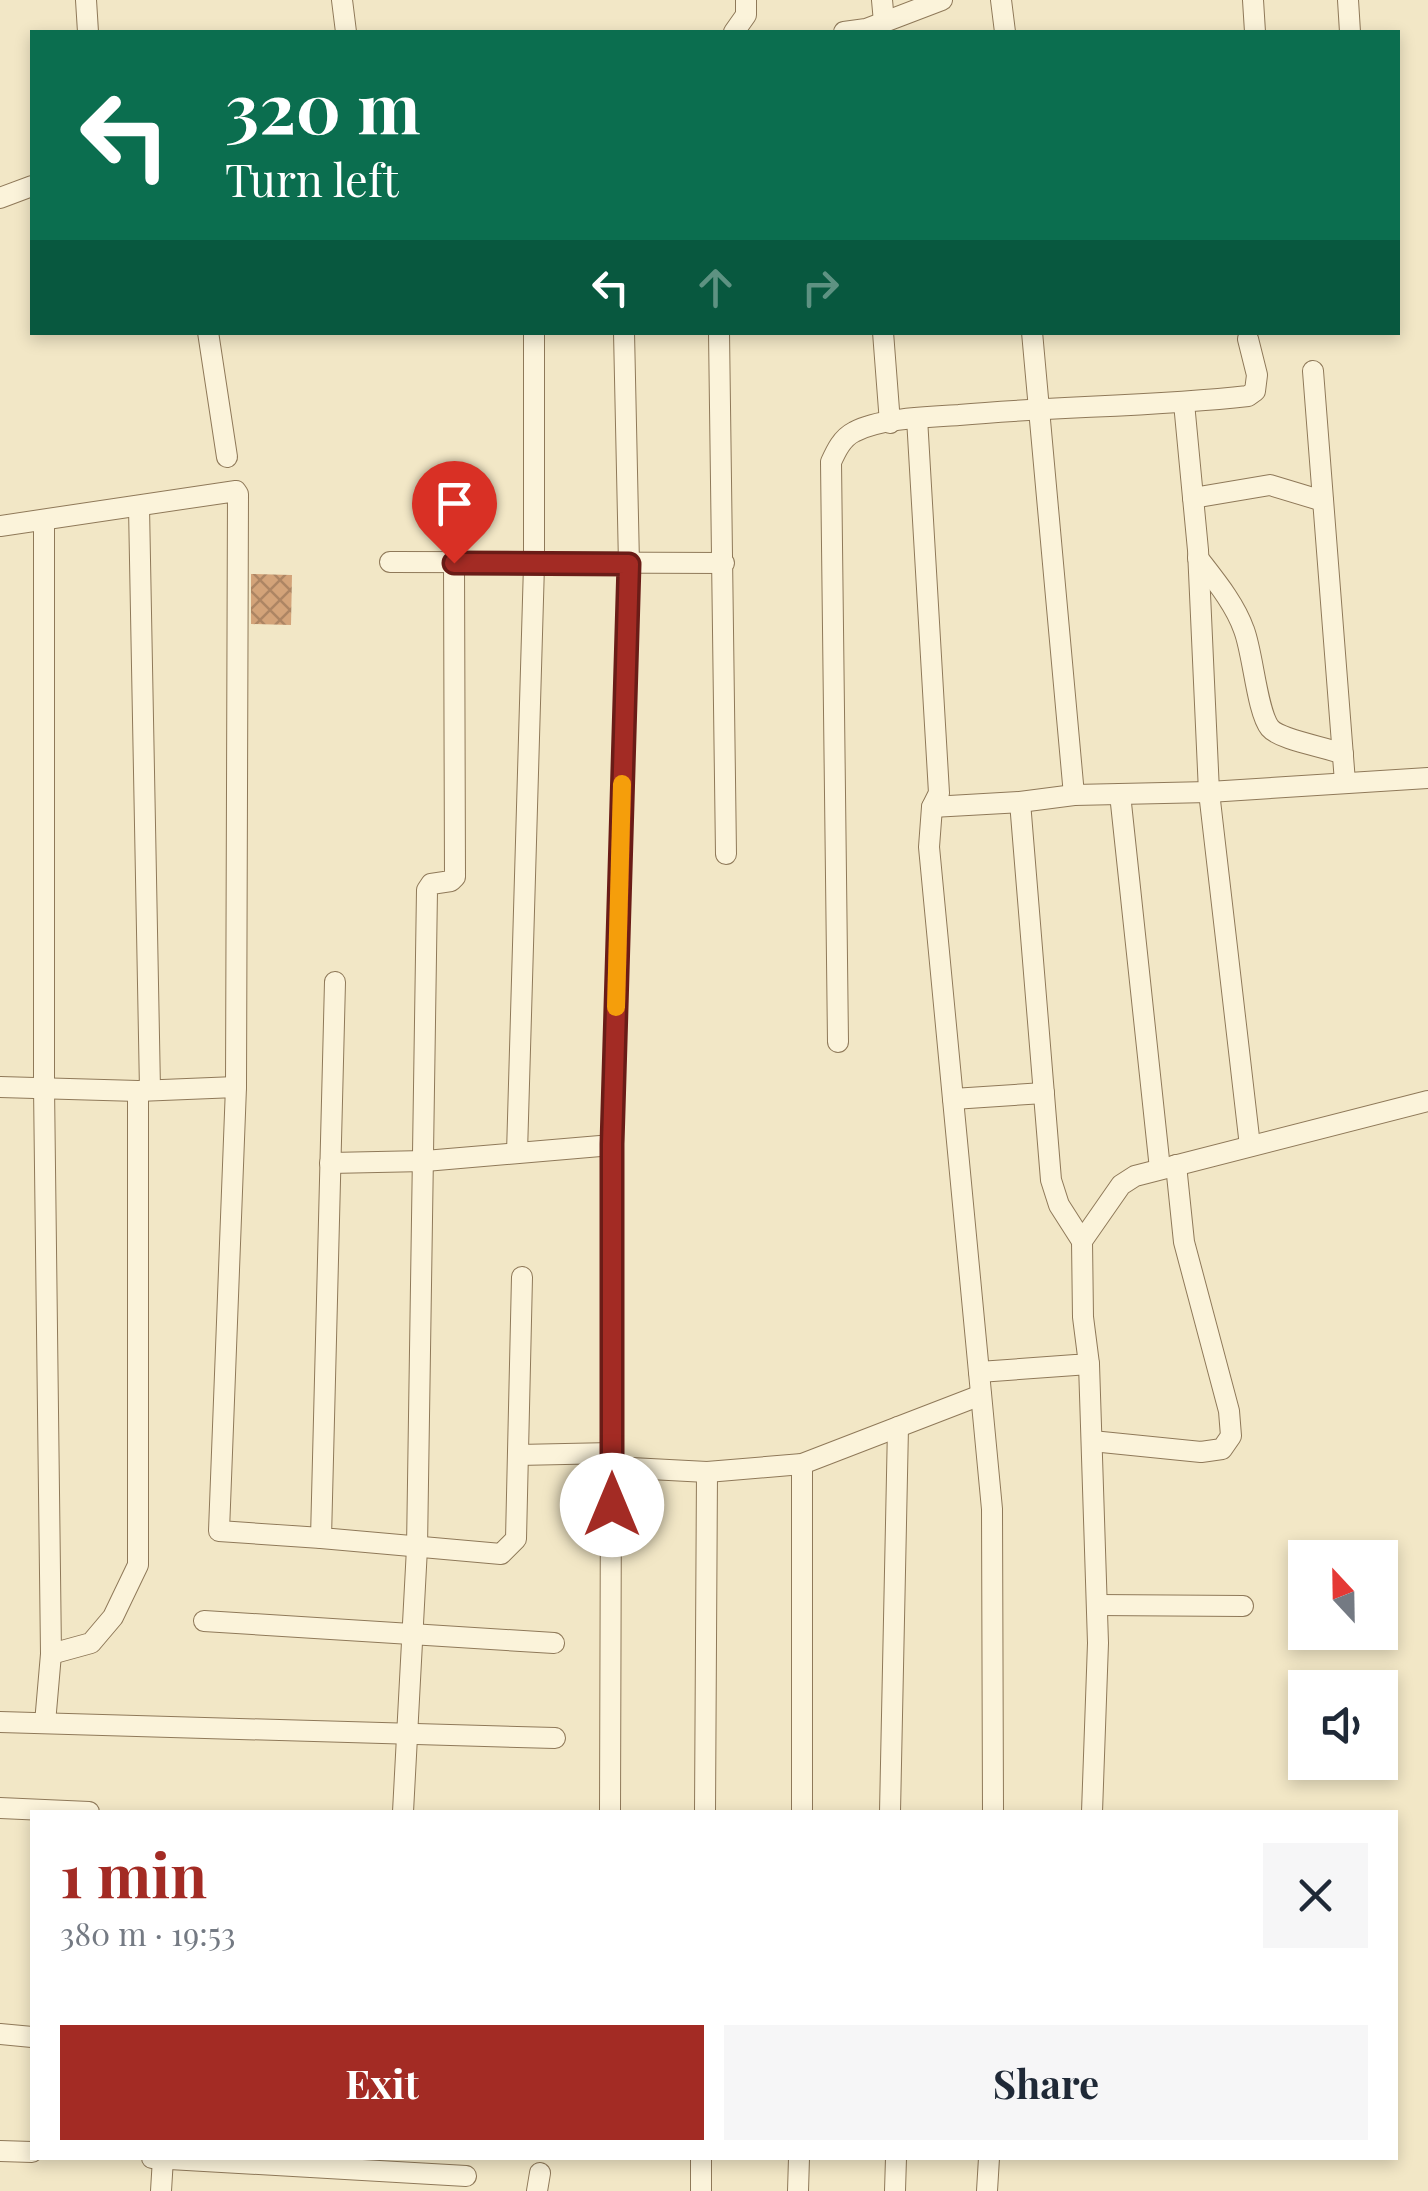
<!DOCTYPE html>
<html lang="en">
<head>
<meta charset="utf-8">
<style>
	:root { --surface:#fff; --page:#f6f6f7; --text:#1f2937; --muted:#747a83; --accent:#a32b24 }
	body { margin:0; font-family:"Playfair Display",serif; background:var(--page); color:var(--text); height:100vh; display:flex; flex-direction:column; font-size:38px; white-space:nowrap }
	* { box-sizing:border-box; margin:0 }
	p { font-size:32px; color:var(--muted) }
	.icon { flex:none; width:55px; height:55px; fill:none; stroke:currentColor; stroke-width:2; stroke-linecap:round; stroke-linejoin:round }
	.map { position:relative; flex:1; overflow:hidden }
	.sheet { position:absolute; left:30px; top:1810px; width:1368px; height:350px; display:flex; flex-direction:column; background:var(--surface); border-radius:0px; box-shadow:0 5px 15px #0003 }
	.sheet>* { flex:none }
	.hud { position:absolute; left:30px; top:30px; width:1370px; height:305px; border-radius:0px; box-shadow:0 5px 15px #0003; background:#0b6e4f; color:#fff; overflow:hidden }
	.needle { width:65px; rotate:338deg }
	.buttons { position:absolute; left:1288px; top:1540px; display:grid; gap:20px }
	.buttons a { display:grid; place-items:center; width:110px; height:110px; border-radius:0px; background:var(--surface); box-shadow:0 5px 15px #0003; font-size:50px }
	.pin { position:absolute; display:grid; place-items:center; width:85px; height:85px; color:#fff; margin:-102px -42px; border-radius:50% 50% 50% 0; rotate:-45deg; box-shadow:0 0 10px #0007 }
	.pin .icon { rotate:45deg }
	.me { position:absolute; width:110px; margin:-55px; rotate:0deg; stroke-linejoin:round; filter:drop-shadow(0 0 8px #0008) }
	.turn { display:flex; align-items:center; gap:35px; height:210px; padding:0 30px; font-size:45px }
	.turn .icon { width:130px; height:130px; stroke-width:2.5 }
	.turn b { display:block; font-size:70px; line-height:85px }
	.lanes { display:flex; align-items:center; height:95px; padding:0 30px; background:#0003; justify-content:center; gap:50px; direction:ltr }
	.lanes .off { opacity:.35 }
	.round { display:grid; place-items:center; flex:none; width:105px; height:105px; border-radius:0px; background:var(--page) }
	.summary { display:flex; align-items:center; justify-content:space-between; height:170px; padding:0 30px }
	h1 { font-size:60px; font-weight:700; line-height:75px; color:var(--accent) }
	.primary-button { display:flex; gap:20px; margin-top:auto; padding:20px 30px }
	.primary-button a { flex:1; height:115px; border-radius:0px; background:var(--accent); color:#fff; font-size:40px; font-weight:700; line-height:115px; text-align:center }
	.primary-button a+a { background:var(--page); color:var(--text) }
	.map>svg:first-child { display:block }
</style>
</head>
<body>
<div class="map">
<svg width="1428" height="2191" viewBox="0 0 1428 2191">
	<defs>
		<pattern id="building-cross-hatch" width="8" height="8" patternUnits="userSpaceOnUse" patternTransform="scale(2.5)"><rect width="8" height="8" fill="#d3a379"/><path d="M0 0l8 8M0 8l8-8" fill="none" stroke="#ad8563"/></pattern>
	</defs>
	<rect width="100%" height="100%" fill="#f2e7c6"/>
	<!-- building -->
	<polygon fill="url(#building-cross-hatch)" points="251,574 292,575 291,625 251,624"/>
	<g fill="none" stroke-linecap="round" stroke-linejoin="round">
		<defs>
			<g id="minor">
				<polyline points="86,0 88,32"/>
				<polyline points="342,0 346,32"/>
				<polyline points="882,0 884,22"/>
				<polyline points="1001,0 1005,32"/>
				<polyline points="1253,0 1255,32"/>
				<polyline points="1348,0 1350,32"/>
				<polyline points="734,32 746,15 746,0"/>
				<polyline points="844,32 866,29 942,0"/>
				<polyline points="0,198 32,186"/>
				<polyline points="208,332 227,457"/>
				<polyline points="719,332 726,854"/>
				<polyline points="883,332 890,423"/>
				<polyline points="1032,332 1074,795"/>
				<polyline points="1313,371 1345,782"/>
				<polyline points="1184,403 1198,550 1209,792 1250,1146"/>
				<polyline points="917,418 939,793 932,807 929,847 992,1509 993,1812"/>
				<polyline points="1193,498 1270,485 1323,501"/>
				<polyline points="139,507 150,1090"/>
				<polyline points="44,521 44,1087 51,1654 45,1723"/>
				<polyline points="0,526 236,491 238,494 236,1087"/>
				<path d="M1198,558C1215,580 1235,604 1244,630C1253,653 1257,712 1270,728C1280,740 1326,747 1343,754"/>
				<polyline points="390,562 724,563"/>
				<polyline points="1120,794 1160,1169"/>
				<polyline points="1020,802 1051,1180 1059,1205 1082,1241"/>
				<polyline points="932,807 1020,802 1074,795 1209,792 1428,778"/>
				<polyline points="335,982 321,1538 501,1554 516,1539 522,1277"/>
				<path d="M838,1042L831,462C836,451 842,438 854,432C880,418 929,417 959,415C1055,406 1152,407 1248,396L1255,391L1257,375L1248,339"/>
				<polyline points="0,1087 138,1091 236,1087 219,1531 321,1538"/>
				<polyline points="953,1099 1044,1093"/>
				<polyline points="517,1153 534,565 534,332"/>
				<polyline points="330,1163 425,1161 612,1145"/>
				<polyline points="1089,1364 1098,1643 1092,1812"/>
				<polyline points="979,1372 1089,1364 1083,1317 1082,1241 1121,1185 1135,1176 1428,1101"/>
				<polyline points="1092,1441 1201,1452 1222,1449 1231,1436 1229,1411 1184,1242 1176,1165"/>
				<polyline points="518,1455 612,1453"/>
				<polyline points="612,1467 707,1472 802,1464 981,1395"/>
				<polyline points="1097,1605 1243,1606"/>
				<polyline points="204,1621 554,1643"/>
				<polyline points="51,1654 91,1643 113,1617 138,1565 138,1091"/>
				<polyline points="0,1722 555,1738"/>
				<polyline points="0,1808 89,1812"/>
				<polyline points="403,1812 417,1548 427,890 431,884 451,881 455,877 454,563"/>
				<polyline points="610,1812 612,1145 629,564 624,332"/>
				<polyline points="705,1812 707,1472"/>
				<polyline points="802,1812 802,1464"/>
				<polyline points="890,1812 898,1427"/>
				<polyline points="0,2034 32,2037"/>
				<polyline points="0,2151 32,2152"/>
				<polyline points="152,2158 466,2176"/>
				<polyline points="161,2191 163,2158"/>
				<polyline points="537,2191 540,2173"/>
				<polyline points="701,2191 701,2158"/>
				<polyline points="798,2191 799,2158"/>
				<polyline points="895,2191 896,2158"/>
				<polyline points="987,2191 989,2158"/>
			</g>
		</defs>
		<!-- minor casing -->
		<use href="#minor" stroke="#8f7959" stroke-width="22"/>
		<!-- minor -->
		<use href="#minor" stroke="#fbf3da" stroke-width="20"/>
	</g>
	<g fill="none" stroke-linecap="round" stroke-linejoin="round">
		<defs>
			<polyline id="route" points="454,563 629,564 612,1144 612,1505"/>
		</defs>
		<!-- route casing -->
		<use href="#route" stroke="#6a1c17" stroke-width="25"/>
		<!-- route -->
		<use href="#route" stroke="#a32b24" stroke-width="18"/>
		<!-- slow -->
		<polyline stroke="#f59e0b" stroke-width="18" points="616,1007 622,784"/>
	</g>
</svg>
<div class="buttons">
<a><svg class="needle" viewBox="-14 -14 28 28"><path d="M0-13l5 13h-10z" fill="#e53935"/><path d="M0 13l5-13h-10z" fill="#747a83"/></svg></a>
<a><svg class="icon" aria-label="sound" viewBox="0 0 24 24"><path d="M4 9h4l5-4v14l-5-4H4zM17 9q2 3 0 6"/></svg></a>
</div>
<div class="pin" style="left:454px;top:563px;background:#d93025"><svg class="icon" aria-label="arrive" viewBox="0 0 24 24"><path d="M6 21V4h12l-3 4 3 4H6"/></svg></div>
<svg class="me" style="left:612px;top:1505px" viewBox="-20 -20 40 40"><circle r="19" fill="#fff"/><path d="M0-13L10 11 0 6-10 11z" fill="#a32b24"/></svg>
<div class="hud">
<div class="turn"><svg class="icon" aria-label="left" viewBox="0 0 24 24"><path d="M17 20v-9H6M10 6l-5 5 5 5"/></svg><div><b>320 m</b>Turn left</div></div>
<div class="lanes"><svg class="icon" aria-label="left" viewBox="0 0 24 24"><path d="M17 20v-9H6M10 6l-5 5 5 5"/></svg><svg class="icon off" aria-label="ahead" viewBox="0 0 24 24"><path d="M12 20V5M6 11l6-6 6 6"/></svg><svg class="icon off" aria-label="right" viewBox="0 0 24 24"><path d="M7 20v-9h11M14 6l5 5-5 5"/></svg></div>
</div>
<section class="sheet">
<div class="summary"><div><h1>1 min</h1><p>380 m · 19:53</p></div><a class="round"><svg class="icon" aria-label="close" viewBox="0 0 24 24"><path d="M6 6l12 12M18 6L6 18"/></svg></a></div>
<div class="primary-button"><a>Exit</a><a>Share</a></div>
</section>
</div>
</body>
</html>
